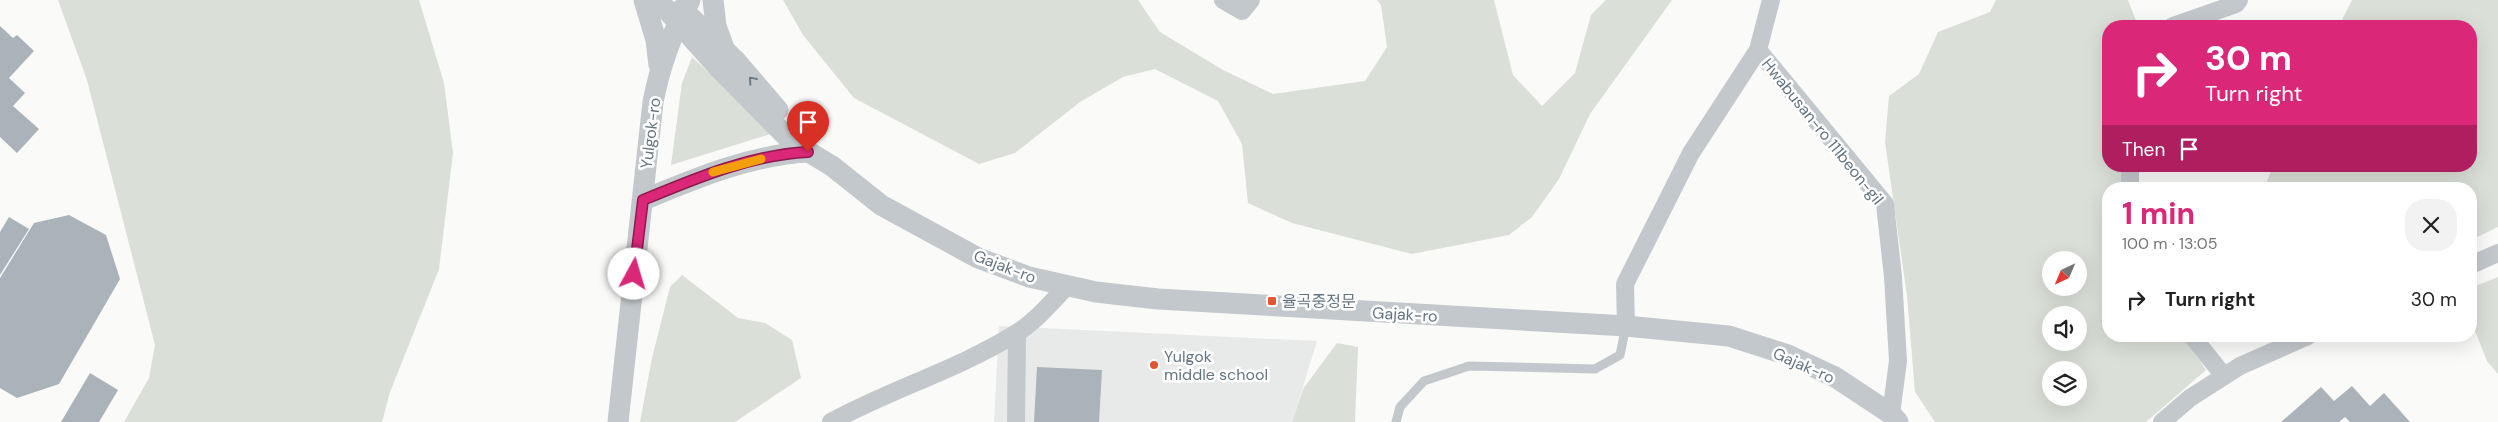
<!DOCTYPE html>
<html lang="en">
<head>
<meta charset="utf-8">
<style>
	:root { --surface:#fff; --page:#f2f2f2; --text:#222; --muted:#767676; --accent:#db2777 }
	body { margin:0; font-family:"DM Sans","Noto Sans KR",sans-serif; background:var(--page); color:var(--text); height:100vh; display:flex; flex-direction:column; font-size:19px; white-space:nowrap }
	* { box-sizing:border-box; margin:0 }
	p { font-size:16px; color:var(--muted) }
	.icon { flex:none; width:28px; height:28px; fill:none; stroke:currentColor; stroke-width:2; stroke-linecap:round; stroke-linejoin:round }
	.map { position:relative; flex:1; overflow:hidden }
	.drawer { position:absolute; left:2102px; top:182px; width:375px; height:160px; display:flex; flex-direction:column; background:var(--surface); border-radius:20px; box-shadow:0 5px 20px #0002 }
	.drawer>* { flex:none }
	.top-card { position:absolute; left:2102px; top:20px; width:375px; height:152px; border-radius:20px; box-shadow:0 5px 20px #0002; background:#db2777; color:#fff; overflow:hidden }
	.needle { width:32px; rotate:224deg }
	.controls { position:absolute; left:2042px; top:251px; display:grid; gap:10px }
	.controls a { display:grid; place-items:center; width:45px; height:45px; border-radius:50%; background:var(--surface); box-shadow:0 5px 20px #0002; font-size:25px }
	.pin { position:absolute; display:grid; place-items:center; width:42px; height:42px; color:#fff; margin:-51px -21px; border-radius:50% 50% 50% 0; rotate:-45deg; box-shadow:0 0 5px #0007 }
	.pin .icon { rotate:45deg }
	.me { position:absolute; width:55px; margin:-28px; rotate:6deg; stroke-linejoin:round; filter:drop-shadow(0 0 4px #0008) }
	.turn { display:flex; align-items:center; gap:18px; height:105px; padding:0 20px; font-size:22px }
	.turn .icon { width:65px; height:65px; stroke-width:2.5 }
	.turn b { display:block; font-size:35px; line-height:42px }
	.then { display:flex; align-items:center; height:48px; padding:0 20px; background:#0003; gap:10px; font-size:19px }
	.round { display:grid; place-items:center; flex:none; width:52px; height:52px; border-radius:20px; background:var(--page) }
	.headline { display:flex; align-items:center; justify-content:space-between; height:85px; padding:0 20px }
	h1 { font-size:30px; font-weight:700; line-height:38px; color:var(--accent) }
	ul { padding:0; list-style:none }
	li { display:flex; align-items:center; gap:15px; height:65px; padding:0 20px }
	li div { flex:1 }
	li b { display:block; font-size:19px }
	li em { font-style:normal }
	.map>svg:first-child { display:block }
</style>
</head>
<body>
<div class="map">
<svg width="2498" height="422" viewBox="0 0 2498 422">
	<rect width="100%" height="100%" fill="#fafaf8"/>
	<!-- built -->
	<polygon fill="#e8e9e9" points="999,326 1317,341 1292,422 994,422"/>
	<!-- green -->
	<g fill="#dadfd7" fill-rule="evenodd">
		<polygon points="58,0 419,0 444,83 453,153 439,269 390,392 382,422 124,422 149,378 155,345 87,80"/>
		<polygon points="783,0 1138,0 1160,32 1223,70 1273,94 1365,81 1387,47 1381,5 1377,0 1494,0 1513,75 1542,106 1575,73 1591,15 1606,0 1672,0 1590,114 1559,179 1532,217 1509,235 1412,254 1292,223 1248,203 1242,144 1218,101 1155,69 1123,77 1080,102 1015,153 979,164 854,98 803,35"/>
		<path d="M1996,0H2128L2138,26H2109V166H2122V189H2109V336H2184L2206,370L2146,422H1935L1915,392L1907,296L1885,142L1889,96L1919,74L1938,32L1990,12ZM2051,260H2079V288H2051ZM2051,315H2079V342H2051ZM2051,370H2079V398H2051Z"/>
		<polygon points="2352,0 2498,0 2498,227 2471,240 2471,189 2264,189 2273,166 2471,166 2471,26 2339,26"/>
		<polygon points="692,57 774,133 671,165 682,83"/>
		<polygon points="682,275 738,318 765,323 792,340 801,378 735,422 640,422 652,358 670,287"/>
		<polygon points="2498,277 2498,374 2487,361 2471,321 2471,288"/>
		<polygon points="1337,343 1358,347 1355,422 1292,422 1303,389"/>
	</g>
	<!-- building -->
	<g fill="#aab3b9">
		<polygon points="0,26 13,38 17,35 34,51 9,78 25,93 13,106 39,129 17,153 0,137"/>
		<polygon points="69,215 106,235 120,279 59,384 17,398 0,388 0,278 34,223"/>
		<polygon points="9,217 29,229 0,275 0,232"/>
		<polygon points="1037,367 1102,370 1099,422 1034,422"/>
		<polygon points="90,373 118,390 99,422 61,422"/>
		<polygon points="2352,386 2370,406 2384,393 2410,422 2350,422 2345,417 2339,422 2281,422 2321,387 2334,401"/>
	</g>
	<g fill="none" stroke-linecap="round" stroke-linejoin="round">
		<!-- service -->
		<polyline stroke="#c3c8cc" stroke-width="9" points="1396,422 1400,407 1424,381 1469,366 1595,369 1620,355 1626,326"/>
		<!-- minor -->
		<g stroke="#c3c8cc" stroke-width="18">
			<polyline points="1223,0 1242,11 1251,0"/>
			<polyline points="2173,26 2236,4 2239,0"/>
			<polyline points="1758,50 1885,204 1893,277 1898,361 1891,414"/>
			<polyline points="2130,166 2130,189"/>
			<polyline points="2471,265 2498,253"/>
			<polyline points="1626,326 1625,284 1691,153 1758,50 1771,0"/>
			<polyline points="2192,336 2224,376"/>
			<path d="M831,422C891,389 957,370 1015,334C1035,322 1050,304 1066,287"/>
			<polyline points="1016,422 1017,334"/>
			<polyline points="2162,422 2190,398 2240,366 2308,336"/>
		</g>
		<!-- tertiary -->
		<g stroke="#c3c8cc" stroke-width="21">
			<polyline points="644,0 656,40 659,65"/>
			<polyline points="658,0 716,65 792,142 832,166 881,205 978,258 1029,277 1096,292 1158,299 1626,326 1729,336 1788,355 1835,377 1891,414 1898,422"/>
			<polyline points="713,0 716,26 724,48"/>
			<polyline points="682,9 736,61 778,110"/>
			<path d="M643,200C696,178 750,155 808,152"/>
			<path d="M618,422L653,102C660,66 672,32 690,0"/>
		</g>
	</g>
	<!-- one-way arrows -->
	<defs><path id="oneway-chevron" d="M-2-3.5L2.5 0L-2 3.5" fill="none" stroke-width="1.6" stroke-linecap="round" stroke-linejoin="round" transform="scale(1.25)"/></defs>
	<use stroke="#6a7a87" href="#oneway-chevron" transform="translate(752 80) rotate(-131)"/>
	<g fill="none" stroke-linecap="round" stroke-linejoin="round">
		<defs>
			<path id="route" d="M634,274L643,200C696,178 750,155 808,152"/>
		</defs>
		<!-- route casing -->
		<use href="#route" stroke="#8e194d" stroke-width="12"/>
		<!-- route -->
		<use href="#route" stroke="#db2777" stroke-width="9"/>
		<!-- slow -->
		<polyline stroke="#f59e0b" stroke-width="9" points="713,172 761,159"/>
	</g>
	<!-- markers -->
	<g fill="#e4572e" stroke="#fff" stroke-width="2">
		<rect x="1267" y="296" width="10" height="10" rx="2.5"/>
		<circle cx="1154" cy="365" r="5"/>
	</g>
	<g text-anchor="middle" stroke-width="5" stroke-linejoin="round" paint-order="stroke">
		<!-- street labels -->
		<g font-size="16" fill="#657683" stroke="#fff">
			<text transform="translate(1823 131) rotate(51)" y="6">Hwabusan-ro 111beon-gil</text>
			<text transform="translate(650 133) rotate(-83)" y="6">Yulgok-ro</text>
			<text transform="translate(1005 266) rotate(21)" y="6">Gajak-ro</text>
			<text transform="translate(1405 314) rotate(3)" y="6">Gajak-ro</text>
			<text transform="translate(1804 365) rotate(24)" y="6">Gajak-ro</text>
		</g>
		<!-- poi labels -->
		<g font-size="16" fill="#657683" stroke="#fff" text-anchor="start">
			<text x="1282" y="307">율곡중정문</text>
			<text x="1164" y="362">Yulgok<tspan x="1164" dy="18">middle school</tspan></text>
		</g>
	</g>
</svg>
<div class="controls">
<a><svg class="needle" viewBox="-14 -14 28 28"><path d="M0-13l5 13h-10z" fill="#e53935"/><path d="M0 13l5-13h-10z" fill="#767676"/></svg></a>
<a><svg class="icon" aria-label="sound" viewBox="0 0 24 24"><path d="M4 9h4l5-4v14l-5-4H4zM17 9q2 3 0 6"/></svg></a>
<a><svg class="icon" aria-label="layers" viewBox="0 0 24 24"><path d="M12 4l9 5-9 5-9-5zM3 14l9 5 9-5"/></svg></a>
</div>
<div class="pin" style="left:808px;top:152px;background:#d93025"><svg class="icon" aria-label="arrive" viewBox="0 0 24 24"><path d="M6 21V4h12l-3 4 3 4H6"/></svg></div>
<svg class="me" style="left:634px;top:274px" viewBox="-20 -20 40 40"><circle r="19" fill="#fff"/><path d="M0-13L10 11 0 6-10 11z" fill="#db2777"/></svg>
<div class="top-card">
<div class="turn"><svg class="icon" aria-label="right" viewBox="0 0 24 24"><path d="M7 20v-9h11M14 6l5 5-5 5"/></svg><div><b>30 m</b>Turn right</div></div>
<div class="then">Then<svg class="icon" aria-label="arrive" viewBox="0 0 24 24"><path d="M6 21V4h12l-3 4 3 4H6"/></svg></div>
</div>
<section class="drawer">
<div class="headline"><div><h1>1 min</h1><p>100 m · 13:05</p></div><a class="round"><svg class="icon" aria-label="close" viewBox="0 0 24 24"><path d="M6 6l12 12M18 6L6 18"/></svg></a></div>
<ul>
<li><svg class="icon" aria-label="right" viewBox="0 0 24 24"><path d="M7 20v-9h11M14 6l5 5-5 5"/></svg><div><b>Turn right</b></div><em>30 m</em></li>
</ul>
</section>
</div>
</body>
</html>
